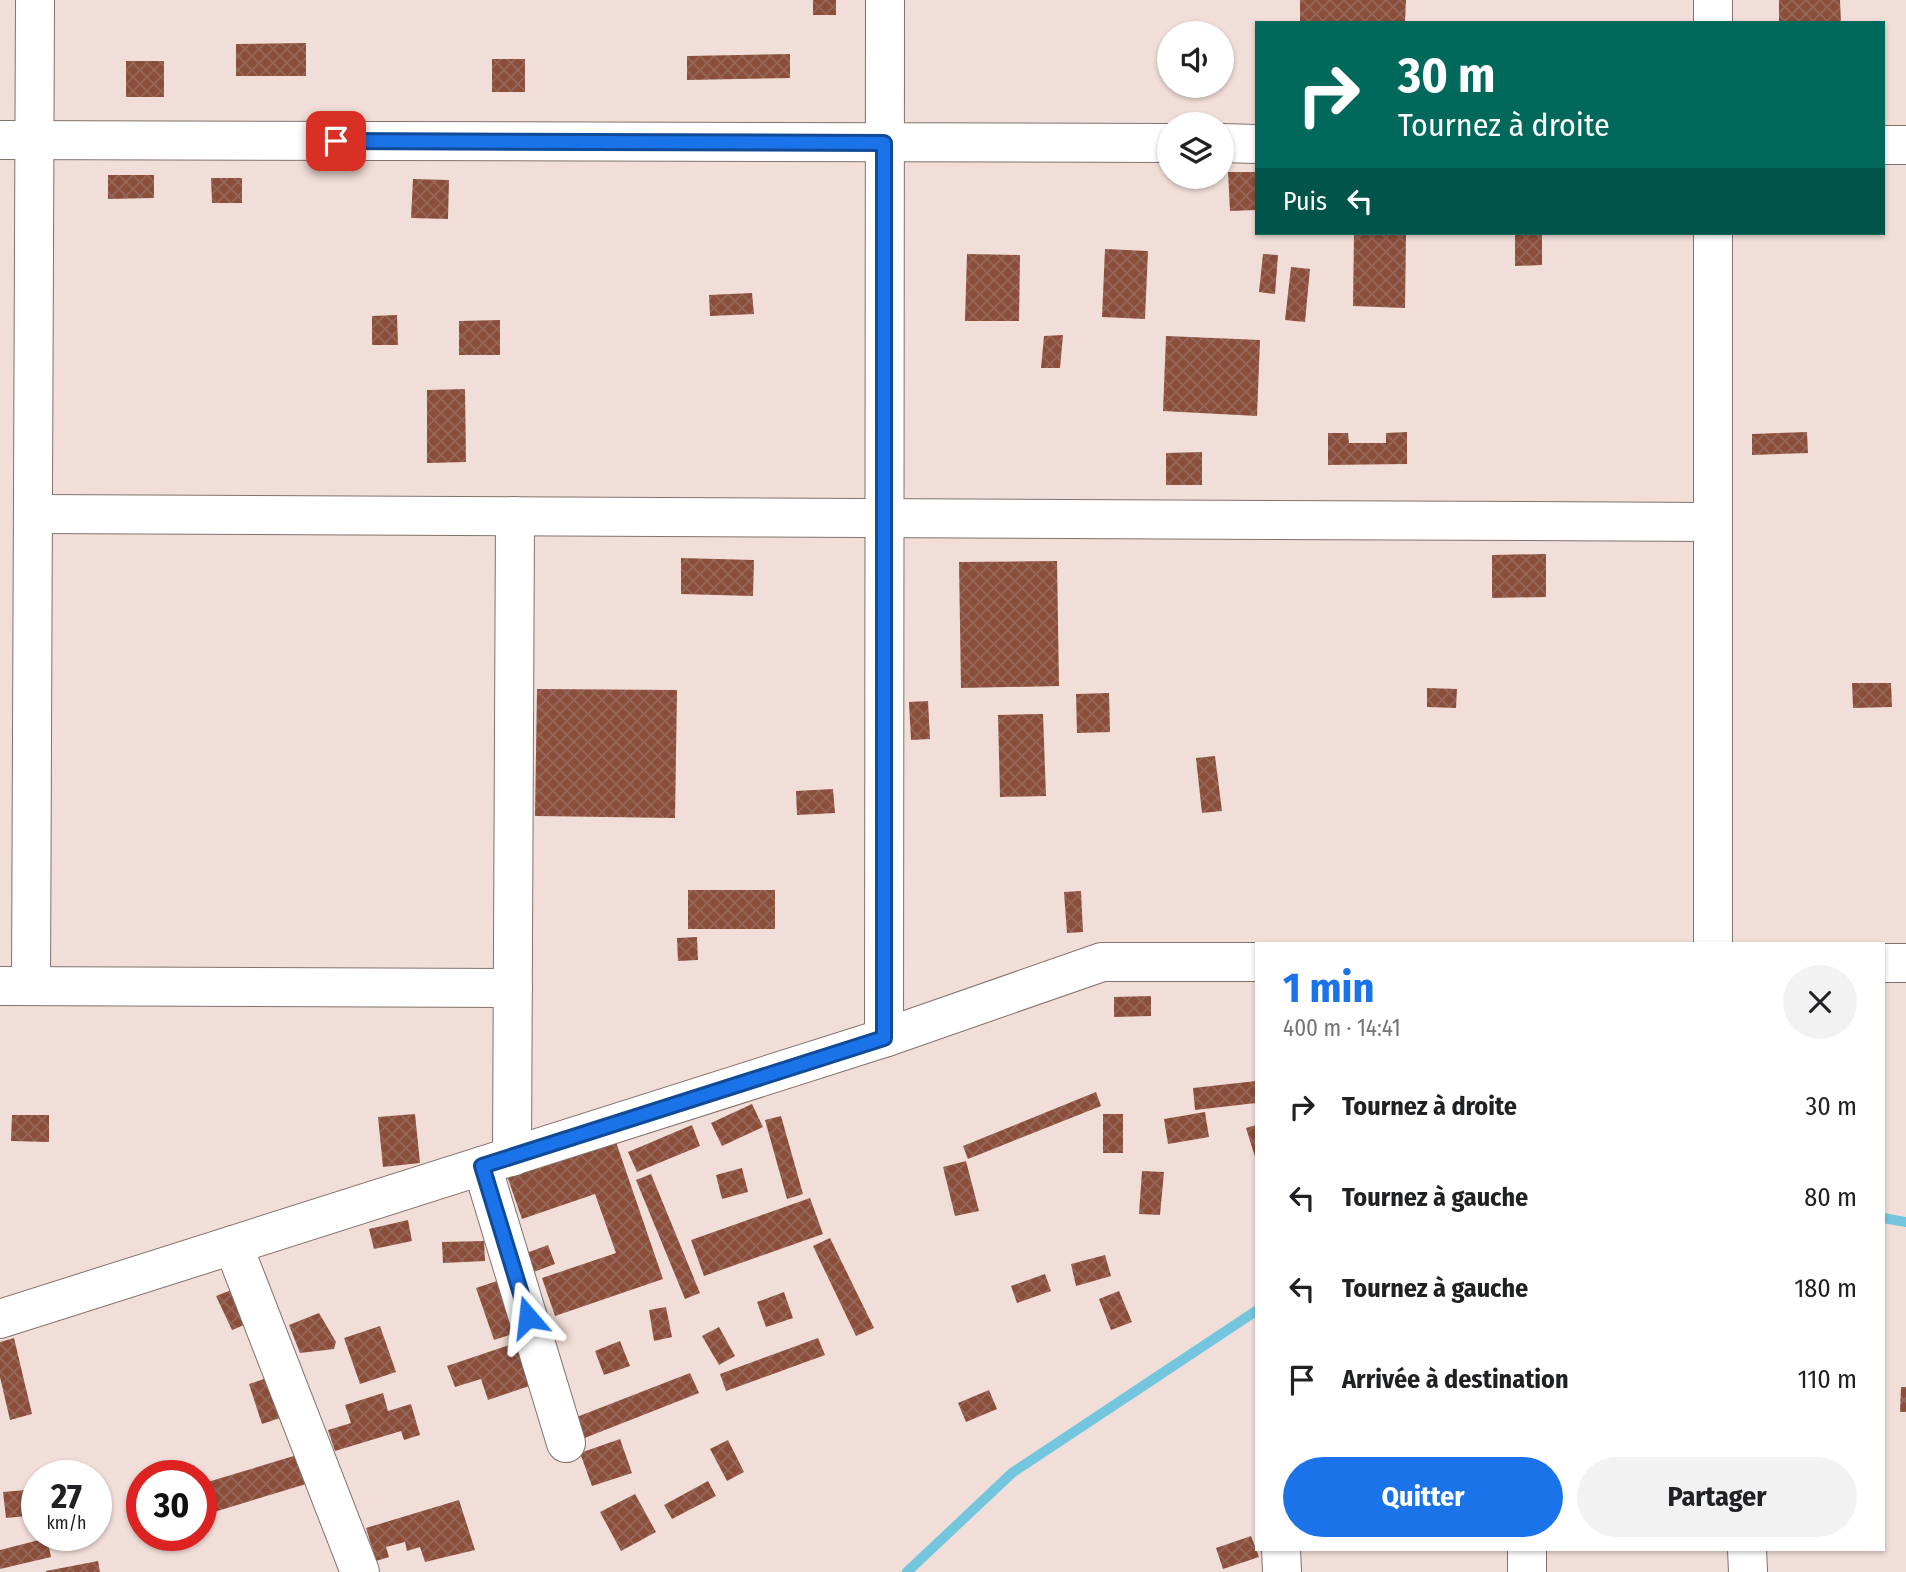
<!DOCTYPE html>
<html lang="fr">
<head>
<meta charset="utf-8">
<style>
	:root { --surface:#fff; --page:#f2f2f2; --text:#202124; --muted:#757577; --accent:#1a73e8 }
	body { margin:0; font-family:"Fira Sans Condensed",sans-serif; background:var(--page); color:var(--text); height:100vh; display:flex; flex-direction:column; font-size:26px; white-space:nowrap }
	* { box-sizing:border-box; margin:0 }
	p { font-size:23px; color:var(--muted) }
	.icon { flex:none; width:38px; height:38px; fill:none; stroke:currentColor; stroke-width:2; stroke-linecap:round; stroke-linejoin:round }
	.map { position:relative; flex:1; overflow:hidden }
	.drawer { position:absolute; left:1255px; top:942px; width:630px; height:609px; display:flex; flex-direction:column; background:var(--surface); border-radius:0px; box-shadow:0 2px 5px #0004 }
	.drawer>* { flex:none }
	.banner { position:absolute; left:1255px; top:21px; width:630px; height:214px; border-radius:0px; box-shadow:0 2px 5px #0004; background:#00695c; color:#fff; overflow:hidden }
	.buttons { position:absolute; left:1157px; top:21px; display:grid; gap:14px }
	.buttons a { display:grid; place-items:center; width:77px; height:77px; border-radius:50%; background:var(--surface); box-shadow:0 2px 5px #0004; font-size:35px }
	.speed { position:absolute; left:21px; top:1460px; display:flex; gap:14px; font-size:35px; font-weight:700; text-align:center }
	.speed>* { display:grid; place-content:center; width:91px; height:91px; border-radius:50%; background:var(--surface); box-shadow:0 2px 5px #0004; line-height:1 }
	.speed small { font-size:18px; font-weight:400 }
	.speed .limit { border:10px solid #d22; background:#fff; color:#111 }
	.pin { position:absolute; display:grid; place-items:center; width:60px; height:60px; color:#fff; margin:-30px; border-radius:14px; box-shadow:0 4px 10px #0006 }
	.me { position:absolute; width:77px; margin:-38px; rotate:343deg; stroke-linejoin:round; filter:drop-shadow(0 0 5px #0008) }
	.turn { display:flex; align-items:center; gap:24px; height:147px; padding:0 28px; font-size:32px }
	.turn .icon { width:91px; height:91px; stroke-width:2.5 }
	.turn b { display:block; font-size:49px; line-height:60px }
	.then { display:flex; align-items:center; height:66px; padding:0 28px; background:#0003; gap:14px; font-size:26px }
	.round { display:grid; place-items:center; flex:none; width:74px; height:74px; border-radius:37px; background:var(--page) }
	.summary { display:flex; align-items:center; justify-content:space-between; height:119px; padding:0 28px }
	h1 { font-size:42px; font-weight:700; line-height:52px; color:var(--accent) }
	.button { display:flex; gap:14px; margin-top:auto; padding:14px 28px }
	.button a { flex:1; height:80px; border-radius:42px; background:var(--accent); color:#fff; font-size:28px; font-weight:700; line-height:80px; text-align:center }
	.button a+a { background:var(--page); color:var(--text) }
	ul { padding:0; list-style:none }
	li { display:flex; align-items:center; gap:21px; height:91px; padding:0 28px }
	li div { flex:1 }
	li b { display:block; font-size:26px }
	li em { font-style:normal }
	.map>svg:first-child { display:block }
</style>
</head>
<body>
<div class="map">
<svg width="1906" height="1572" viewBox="0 0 1906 1572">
	<defs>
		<pattern id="building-cross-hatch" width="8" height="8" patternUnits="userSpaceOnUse" patternTransform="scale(1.75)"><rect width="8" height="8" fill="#8b4e3b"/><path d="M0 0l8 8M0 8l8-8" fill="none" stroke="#96685a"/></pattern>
	</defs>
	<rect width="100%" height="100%" fill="#f2ded8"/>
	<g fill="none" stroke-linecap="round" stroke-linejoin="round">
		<!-- stream -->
		<g stroke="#74c6df" stroke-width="10">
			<polyline points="1883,1218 1906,1222"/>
			<polyline points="907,1572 1012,1473 1256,1311"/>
		</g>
	</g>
	<!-- building -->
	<g fill="url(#building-cross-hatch)">
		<rect x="813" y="0" width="23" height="15"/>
		<polygon points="1300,0 1406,0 1405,23 1300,23"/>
		<polygon points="1779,0 1840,0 1841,23 1779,23"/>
		<polygon points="306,43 306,76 236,76 236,44"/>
		<polygon points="790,54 790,78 687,80 687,56"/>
		<rect x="492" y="59" width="33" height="33"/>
		<rect x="126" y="61" width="38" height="36"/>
		<polygon points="1228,172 1256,172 1256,210 1230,211"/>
		<polygon points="108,175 154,175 154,198 108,199"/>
		<polygon points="211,178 242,178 242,203 212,203"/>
		<polygon points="413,179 449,180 448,219 411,218"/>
		<polygon points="1515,233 1542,233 1542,265 1515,266"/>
		<polygon points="1354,234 1406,235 1405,308 1353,306"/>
		<polygon points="1105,249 1148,251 1145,319 1102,317"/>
		<polygon points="967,254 1020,255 1019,321 965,321"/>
		<polygon points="1263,254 1278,255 1275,294 1259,292"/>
		<polygon points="1291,267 1310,269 1305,322 1285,320"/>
		<polygon points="752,293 754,314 710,316 709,295"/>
		<polygon points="397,315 398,345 372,345 372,316"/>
		<polygon points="500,320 500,355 459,355 459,321"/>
		<polygon points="1063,335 1060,368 1041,368 1044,336"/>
		<polygon points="1166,336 1260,340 1257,416 1163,411"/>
		<polygon points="465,389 466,462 427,463 427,390"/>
		<polygon points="1407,432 1407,464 1328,465 1328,433 1348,433 1349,443 1386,443 1386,433"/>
		<polygon points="1807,432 1808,453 1752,455 1752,434"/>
		<polygon points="1202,452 1202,485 1166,485 1166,453"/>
		<polygon points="1546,554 1546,597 1492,598 1492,555"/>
		<polygon points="681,558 754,560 753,596 681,594"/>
		<polygon points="1057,561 1059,686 961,688 959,562"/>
		<polygon points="1852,683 1891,683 1892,707 1853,708"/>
		<polygon points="1427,688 1457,689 1456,708 1427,707"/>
		<polygon points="537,689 677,690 675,818 535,816"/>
		<polygon points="1109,693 1110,732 1077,733 1076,694"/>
		<polygon points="928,701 930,739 911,740 909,702"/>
		<polygon points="1043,714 1046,796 1000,797 998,715"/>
		<polygon points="1215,756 1222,811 1202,813 1196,758"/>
		<polygon points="833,789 835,813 797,815 796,791"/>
		<rect x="688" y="890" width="87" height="39"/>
		<polygon points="1081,891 1083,932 1067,933 1064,892"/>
		<polygon points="697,937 698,960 678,961 677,938"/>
		<polygon points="1151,996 1151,1016 1114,1017 1114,997"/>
		<polygon points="1256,1081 1256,1103 1195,1110 1193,1088"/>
		<polygon points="1096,1092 1101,1106 968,1159 963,1146"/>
		<polygon points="752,1104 763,1127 722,1146 711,1123"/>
		<polygon points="1205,1112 1209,1137 1168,1144 1164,1119"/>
		<polygon points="415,1114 420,1163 383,1167 378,1117"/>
		<rect x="1103" y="1114" width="20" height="39"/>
		<polygon points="12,1115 49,1115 49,1142 11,1141"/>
		<polygon points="781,1116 803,1194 787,1199 765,1120"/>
		<polygon points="692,1125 700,1146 637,1172 628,1152"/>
		<polygon points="1256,1125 1256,1160 1246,1128"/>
		<polygon points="615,1139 663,1279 555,1316 542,1278 616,1253 595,1194 522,1219 507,1176"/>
		<polygon points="966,1161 979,1211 955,1216 943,1167"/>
		<polygon points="742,1168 748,1192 722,1199 716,1175"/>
		<polygon points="1142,1171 1164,1172 1160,1215 1139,1214"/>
		<polygon points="651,1174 700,1293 685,1299 636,1180"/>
		<polygon points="810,1198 823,1234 704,1276 691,1240"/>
		<polygon points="408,1220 412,1241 374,1249 369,1229"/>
		<polygon points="830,1238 874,1328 856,1336 813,1246"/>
		<polygon points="484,1241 485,1261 443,1263 442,1242"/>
		<polygon points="548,1245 555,1264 531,1273 524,1254"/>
		<polygon points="1105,1255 1111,1276 1076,1286 1071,1264"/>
		<polygon points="1045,1274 1051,1291 1017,1303 1011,1286"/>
		<polygon points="503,1279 521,1331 494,1340 476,1288"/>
		<polygon points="234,1289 249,1323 232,1330 216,1296"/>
		<polygon points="1119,1291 1132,1322 1111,1330 1099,1299"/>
		<polygon points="784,1292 793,1318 766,1327 757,1302"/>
		<polygon points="666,1307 672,1337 654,1341 649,1310"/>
		<polygon points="319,1313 336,1342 334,1349 300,1353 289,1325"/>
		<polygon points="380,1326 396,1372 360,1384 344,1338"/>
		<polygon points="719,1327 735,1356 719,1365 702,1336"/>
		<polygon points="14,1338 32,1414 10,1420 0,1377 0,1342"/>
		<polygon points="818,1338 825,1355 726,1391 720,1374"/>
		<polygon points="620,1341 630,1366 604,1375 595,1351"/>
		<polygon points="518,1342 532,1385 488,1400 481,1379 455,1387 447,1366"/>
		<polygon points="690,1373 699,1393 577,1441 569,1420"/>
		<polygon points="267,1378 280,1418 262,1424 249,1384"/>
		<polygon points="1901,1387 1906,1387 1906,1412 1900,1412"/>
		<polygon points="989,1390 997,1409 966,1422 958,1403"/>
		<polygon points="383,1393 388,1411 411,1404 420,1435 404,1440 401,1431 335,1451 328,1430 351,1423 345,1405"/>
		<polygon points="620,1439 632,1473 592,1486 580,1453"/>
		<polygon points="728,1440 744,1472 727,1481 710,1449"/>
		<polygon points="297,1455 306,1484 201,1516 201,1484"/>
		<polygon points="194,1465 197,1475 179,1475 177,1471"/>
		<polygon points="708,1481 716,1496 672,1519 664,1505"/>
		<polygon points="37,1489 37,1515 6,1518 3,1492"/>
		<polygon points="635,1494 656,1532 621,1551 600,1512"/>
		<polygon points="459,1500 475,1550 425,1562 420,1547 407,1551 405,1542 386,1547 389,1557 376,1561 366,1528"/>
		<polygon points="1251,1536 1259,1557 1223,1569 1216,1548"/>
		<polygon points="47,1538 51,1557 0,1569 0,1550"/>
		<polygon points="98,1561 100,1572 46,1572 46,1571"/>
	</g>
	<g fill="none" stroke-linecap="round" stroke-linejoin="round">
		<defs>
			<g id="minor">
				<polyline points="1713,23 1713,0"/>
				<polyline points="0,140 1169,143"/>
				<polyline points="1222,143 1256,144"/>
				<polyline points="1883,145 1906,145"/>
				<polyline points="33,514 1713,522"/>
				<polyline points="1713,943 1713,233"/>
				<polyline points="1883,963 1906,963"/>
				<polyline points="0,986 513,988"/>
				<polyline points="31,986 35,0"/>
				<polyline points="884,1038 885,0"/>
				<polyline points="512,1157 515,516"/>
				<polyline points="482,1166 566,1443"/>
				<polyline points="233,1245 360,1572"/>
				<polyline points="0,1319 884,1038 1102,962 1256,962"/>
				<polyline points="1281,1549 1282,1572"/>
				<polyline points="1527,1549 1527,1572"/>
				<polyline points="1747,1549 1748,1572"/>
			</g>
		</defs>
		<!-- minor casing -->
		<use href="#minor" stroke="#83716c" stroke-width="40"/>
		<!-- minor -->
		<use href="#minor" stroke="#fff" stroke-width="38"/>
	</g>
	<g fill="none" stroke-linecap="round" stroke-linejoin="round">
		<defs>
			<polyline id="route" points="336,141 884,143 884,1038 482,1166 528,1317"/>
		</defs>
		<!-- route casing -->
		<use href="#route" stroke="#114b97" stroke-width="18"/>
		<!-- route -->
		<use href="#route" stroke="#1a73e8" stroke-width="12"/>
	</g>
</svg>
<div class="buttons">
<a><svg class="icon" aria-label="sound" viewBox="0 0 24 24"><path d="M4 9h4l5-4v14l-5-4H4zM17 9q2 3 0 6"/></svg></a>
<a><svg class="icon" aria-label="layers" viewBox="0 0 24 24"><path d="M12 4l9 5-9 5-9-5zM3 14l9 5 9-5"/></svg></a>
</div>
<div class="speed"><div>27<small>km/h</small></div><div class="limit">30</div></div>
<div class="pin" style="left:336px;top:141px;background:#d93025"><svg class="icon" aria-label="arrive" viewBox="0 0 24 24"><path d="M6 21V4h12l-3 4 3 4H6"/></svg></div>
<svg class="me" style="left:528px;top:1317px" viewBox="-20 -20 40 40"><path d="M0-17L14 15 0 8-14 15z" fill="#1a73e8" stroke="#fff" stroke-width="4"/></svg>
<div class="banner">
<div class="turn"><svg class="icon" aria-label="right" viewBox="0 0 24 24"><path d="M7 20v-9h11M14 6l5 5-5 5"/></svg><div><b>30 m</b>Tournez à droite</div></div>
<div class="then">Puis<svg class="icon" aria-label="left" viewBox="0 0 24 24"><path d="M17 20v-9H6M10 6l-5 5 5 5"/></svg></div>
</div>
<section class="drawer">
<div class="summary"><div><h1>1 min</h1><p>400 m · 14:41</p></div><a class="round"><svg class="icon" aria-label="close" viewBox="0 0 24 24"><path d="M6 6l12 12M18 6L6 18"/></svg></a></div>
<ul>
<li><svg class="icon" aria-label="right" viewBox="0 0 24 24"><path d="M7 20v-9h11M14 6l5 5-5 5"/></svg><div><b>Tournez à droite</b></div><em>30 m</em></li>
<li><svg class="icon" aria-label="left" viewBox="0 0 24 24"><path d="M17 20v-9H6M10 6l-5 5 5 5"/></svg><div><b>Tournez à gauche</b></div><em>80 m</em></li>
<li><svg class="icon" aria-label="left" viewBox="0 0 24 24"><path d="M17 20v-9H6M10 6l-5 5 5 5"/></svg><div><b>Tournez à gauche</b></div><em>180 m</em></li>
<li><svg class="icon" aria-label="arrive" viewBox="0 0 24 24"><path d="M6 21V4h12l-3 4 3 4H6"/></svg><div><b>Arrivée à destination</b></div><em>110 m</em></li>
</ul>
<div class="button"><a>Quitter</a><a>Partager</a></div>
</section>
</div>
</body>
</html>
